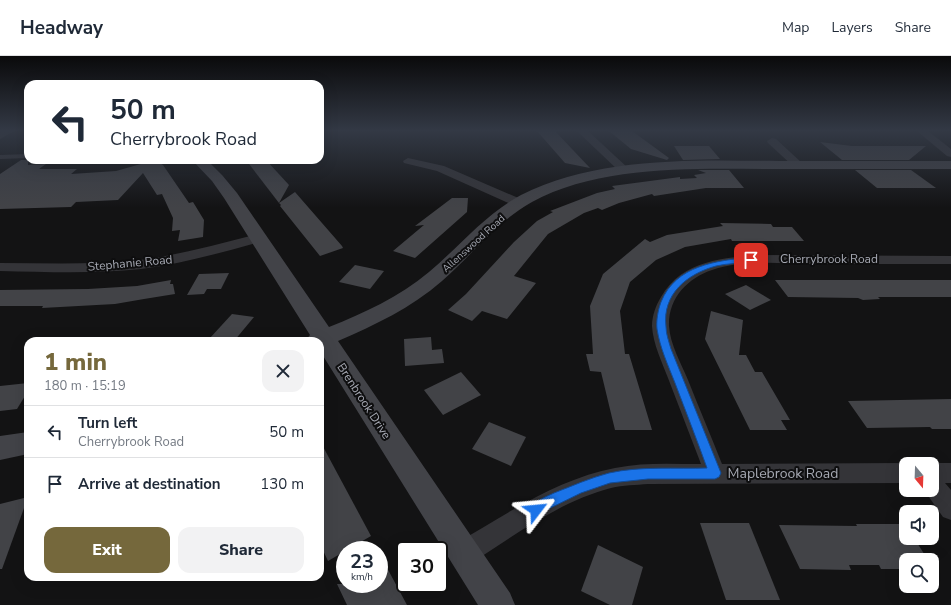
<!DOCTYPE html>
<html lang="en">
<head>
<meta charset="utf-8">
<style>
	:root { --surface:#fff; --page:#f2f2f3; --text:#1f2937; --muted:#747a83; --line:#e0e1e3; --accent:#75683c }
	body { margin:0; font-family:"Nunito Sans",sans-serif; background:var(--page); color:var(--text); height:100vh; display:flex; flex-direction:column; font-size:15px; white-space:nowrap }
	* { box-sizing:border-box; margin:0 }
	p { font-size:13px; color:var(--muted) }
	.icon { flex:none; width:22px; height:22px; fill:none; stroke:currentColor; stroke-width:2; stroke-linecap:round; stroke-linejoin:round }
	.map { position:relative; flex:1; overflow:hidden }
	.side { position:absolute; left:24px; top:281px; width:300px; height:244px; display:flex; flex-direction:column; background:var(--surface); border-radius:12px; box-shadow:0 4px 16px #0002 }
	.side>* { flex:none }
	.guide { position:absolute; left:24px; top:24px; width:300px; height:84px; border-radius:12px; box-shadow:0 4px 16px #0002; background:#fff; color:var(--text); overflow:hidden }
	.needle { width:26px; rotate:161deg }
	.fabs { position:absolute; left:899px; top:401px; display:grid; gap:8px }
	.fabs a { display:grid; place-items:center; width:40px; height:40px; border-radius:8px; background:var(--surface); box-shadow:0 4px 16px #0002; font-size:20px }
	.speed { position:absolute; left:336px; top:485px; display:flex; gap:8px; font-size:20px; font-weight:700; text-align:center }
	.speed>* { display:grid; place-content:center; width:52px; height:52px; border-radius:50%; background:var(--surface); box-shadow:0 4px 16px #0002; line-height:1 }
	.speed small { font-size:10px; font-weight:400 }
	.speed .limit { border:2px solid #111; border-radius:6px; background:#fff; color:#111 }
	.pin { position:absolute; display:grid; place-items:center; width:34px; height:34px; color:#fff; margin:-17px; border-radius:8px; box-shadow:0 2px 6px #0006 }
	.me { position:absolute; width:44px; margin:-22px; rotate:61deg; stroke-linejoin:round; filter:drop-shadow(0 0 3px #0008) }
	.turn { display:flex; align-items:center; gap:14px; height:84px; padding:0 20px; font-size:18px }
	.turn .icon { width:52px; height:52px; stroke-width:2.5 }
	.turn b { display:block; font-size:28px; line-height:34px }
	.round { display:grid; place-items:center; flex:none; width:42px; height:42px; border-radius:12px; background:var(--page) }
	.head { display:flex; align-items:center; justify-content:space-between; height:68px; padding:0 20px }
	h1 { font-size:24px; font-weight:800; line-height:30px; color:var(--accent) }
	.cta { display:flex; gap:8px; margin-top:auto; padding:8px 20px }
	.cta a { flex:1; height:46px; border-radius:12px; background:var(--accent); color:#fff; font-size:16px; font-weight:800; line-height:46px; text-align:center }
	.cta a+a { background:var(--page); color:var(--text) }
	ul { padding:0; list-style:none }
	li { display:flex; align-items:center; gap:12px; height:52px; padding:0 20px; border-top:1px solid var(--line) }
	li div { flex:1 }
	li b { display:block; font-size:15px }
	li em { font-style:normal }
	header { display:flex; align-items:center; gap:24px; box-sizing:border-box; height:56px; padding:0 20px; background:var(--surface); border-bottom:1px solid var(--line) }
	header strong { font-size:19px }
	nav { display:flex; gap:22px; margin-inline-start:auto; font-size:14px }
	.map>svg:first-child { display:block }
</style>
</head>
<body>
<header>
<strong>Headway</strong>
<nav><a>Map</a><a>Layers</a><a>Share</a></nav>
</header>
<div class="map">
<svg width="951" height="549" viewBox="0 0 951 549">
	<rect width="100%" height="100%" fill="#131314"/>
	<!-- building -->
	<g fill="#424347">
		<polygon points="537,75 555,75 590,112 565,107"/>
		<polygon points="609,75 632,75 669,102 667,104 631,93"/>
		<polygon points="820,86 852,90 926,90 909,104 842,104"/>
		<polygon points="674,90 709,90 720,103 683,104"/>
		<polygon points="21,104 28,104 28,109 46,108 39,113 77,113 71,118 116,115 155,104 163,109 189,147 193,146 204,164 203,181 178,185 180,174 172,175 173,162 162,138 157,139 143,117 118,144 76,146 71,151 0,153 0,118"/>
		<polygon points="246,104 266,104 289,129 279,147"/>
		<polygon points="698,114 729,114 744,132 706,132 654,140 652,138 619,147 602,154 598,152 584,157 548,178 514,220 536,227 507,263 482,255 472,265 448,254 466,238 514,186 537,165 553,156 550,155 597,137 615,133 612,130 680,121 680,123 697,122 694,119 706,117"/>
		<polygon points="855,114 911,114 936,132 877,132"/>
		<polygon points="295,136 342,190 343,192 320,200 280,150 281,149 279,147"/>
		<polygon points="452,142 468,142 467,156 415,202 393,195 424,169 415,170"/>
		<polygon points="720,167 771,168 773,171 792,171 804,185 732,185 731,183 685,191 656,204 630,226 620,255 625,298 629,298 652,374 615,374 601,316 590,315 586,298 593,298 590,250 603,218 645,183 650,186 667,179 723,170"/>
		<polygon points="355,209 384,215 370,233 339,226"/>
		<polygon points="229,217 221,233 207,233 204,238 187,239 199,218"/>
		<polygon points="171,224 170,228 173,228 175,238 144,243 115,248 42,252 43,250 0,250 0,234 88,233 137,230"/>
		<polygon points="775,224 951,224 951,241 878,241 880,243 863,244 858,242 788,241"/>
		<polygon points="746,229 771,244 750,254 725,238"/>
		<polygon points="711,255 743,264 739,299 746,299 755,316 762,316 790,364 781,364 787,374 750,374 705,283"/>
		<polygon points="232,258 254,261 234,285 210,282"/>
		<polygon points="431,281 432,294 442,293 444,307 405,310 404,283"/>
		<polygon points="461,316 481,339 443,359 424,334"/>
		<polygon points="28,327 28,335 17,353 0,355 0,330"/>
		<polygon points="951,343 951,373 932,373 930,371 867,372 848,345"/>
		<polygon points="489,366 526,381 511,410 472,393"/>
		<polygon points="320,385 371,480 328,505 320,488"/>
		<polygon points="28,441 2,513 0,513 0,448"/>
		<polygon points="700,467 749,467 780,544 726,544"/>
		<polygon points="856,468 904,468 906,471 906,482 914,482 928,504 906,504 906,513 881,513 879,509 849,509 851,514 800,513 779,469 857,470"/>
		<polygon points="598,489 643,511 632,549 610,549 581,535"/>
		<polygon points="379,497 407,549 347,549 337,528 379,528"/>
	</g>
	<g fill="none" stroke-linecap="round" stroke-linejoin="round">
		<!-- lane -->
		<polygon fill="#343438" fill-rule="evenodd" points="28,98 28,102 0,103 0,99"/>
		<!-- street -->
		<g fill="#343438" fill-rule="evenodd">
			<polygon points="1,75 14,75 0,83 0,76"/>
			<polygon points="577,75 588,75 628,112 630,114 628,116 620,116"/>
			<polygon points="917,75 928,75 951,93 951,101 947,100"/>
			<polygon points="772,82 776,83 802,107 803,109 802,111 794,111 768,87 767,85"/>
			<polygon points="408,102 444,110 523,144 525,147 523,150 515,150 437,115 404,107 403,105"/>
			<path d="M258,178L263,179L265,182L263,185C223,196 182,208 141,213C94,218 47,216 0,215V207C46,207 93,209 140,204C180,199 219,188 258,178Z"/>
			<path d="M763,199L951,200V208C903,208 856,208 808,208C777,207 742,204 712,214C688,222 668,242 669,270C670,288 681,307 688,324C699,352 711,380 722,408L906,407L908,408H906V427L648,428C636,429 623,429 611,432C561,445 516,478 473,506L464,509L455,506L451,497L455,488C505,459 557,423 615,412C643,406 672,408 701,408C690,379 679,351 668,322C662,306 653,288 652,270C652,260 656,249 661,241C682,204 725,201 763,199Z"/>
			<polygon points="932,407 951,407 951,427 945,427 951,434 951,464 943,461 924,434 932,434 932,408 930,408"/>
		</g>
		<!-- secondary -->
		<g fill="#424348" fill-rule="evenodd">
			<path d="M192,104H207L222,119L237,137L329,271C364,257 399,241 429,216C459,191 485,158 521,139C597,100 697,104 779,105C837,105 894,105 951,105V113C894,113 837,113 781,113C702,113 603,107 532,146C496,166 472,199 442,225C411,252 375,269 338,285L510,537L515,549H478L320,295V285H305L310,279L224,142L212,125Z"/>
			<polygon points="28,376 28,398 0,404 0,380"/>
		</g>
	</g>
	<!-- sky -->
	<linearGradient id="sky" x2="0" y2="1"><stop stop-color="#0a0a0b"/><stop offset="0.49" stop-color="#333945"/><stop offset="1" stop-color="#333945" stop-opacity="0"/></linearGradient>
	<rect width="951" height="152" fill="url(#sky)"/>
	<!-- route -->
	<path fill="#1a73e8" stroke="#114b97" d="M751,201L753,202V205C741,208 728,207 716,210C687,218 662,238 666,271C666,278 669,286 671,293L721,417L719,421L715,423H648L610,427L581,437L536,459L531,458L529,454C533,445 546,441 554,437C572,430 590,422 609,417C639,410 677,413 707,412C697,384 686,356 675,327C668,309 660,292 657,273C656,265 658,254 661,246C676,209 716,205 751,201Z"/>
	<g text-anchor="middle" stroke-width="4" stroke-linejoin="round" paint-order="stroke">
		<!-- far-street labels -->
		<g font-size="10" fill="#a6a9b3" stroke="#0e0e0f">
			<text transform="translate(473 187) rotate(-42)" y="4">Allenswood Road</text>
		</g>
		<!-- street labels -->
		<g font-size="12" fill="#a6a9b3" stroke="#0e0e0f">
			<text x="829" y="207">Cherrybrook Road</text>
			<text transform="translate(130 207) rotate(-5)" y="4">Stephanie Road</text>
			<text transform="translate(364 345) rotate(57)" y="4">Brenbrook Drive</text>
		</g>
		<!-- near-street labels -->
		<g font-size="14" fill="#a6a9b3" stroke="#0e0e0f">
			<text x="783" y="422">Maplebrook Road</text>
		</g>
	</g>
</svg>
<div class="fabs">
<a><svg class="needle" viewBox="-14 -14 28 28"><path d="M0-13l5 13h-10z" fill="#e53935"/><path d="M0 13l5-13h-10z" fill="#747a83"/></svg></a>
<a><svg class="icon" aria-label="sound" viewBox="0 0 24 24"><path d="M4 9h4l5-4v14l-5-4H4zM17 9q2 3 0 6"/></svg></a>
<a><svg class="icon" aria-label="search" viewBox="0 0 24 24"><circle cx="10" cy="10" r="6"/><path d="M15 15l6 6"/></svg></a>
</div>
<div class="speed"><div>23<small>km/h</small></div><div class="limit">30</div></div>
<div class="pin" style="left:751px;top:204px;background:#d93025"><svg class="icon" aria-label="arrive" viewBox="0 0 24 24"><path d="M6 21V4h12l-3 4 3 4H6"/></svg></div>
<svg class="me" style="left:536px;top:454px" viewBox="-20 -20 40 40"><path d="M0-17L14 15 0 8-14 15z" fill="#1a73e8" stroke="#fff" stroke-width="4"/></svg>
<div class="guide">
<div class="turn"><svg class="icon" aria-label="left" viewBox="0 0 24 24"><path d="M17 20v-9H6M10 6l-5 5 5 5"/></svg><div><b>50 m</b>Cherrybrook Road</div></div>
</div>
<section class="side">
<div class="head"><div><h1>1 min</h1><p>180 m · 15:19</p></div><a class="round"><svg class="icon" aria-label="close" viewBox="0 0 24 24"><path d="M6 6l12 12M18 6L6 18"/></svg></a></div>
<ul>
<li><svg class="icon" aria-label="left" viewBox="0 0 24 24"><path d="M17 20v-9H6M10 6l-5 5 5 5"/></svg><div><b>Turn left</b><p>Cherrybrook Road</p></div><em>50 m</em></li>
<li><svg class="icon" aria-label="arrive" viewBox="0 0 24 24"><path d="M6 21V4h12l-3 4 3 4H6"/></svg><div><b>Arrive at destination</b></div><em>130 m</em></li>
</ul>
<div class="cta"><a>Exit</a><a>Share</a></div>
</section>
</div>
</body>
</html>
